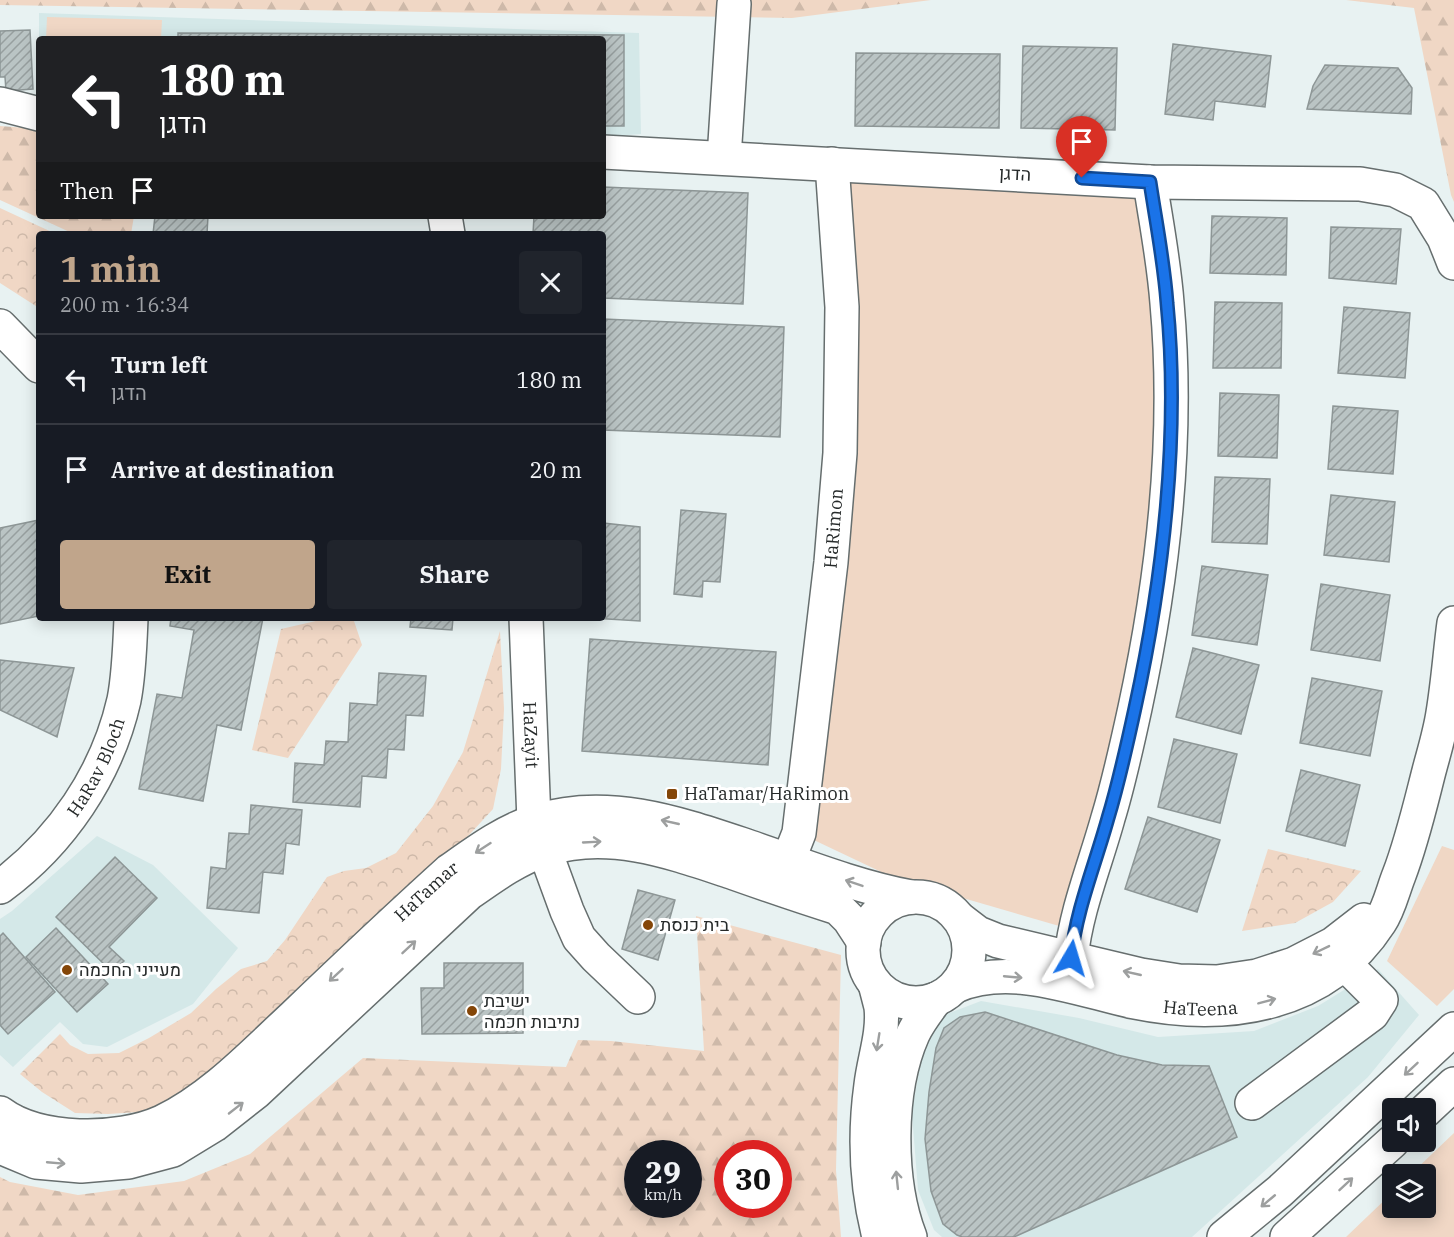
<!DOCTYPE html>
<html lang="en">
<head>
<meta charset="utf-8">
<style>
	:root { --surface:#171b24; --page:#20242c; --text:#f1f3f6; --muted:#9ea1a6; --line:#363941; --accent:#c0a58b }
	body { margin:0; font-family:"IBM Plex Serif",Heebo,serif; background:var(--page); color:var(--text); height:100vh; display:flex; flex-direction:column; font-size:22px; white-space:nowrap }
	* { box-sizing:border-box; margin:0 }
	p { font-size:20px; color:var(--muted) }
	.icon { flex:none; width:33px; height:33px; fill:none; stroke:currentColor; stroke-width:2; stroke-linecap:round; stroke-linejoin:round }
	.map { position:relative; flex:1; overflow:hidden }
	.sheet { position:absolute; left:36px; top:231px; width:570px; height:390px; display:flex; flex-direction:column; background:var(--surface); border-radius:6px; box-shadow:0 3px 15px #0003 }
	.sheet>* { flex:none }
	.banner { position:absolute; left:36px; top:36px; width:570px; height:183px; border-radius:6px; box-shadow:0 3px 15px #0003; background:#202124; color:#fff; overflow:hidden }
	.tools { position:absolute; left:1382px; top:1098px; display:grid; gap:12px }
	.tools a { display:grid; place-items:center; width:54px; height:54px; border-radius:6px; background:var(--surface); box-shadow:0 3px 15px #0003; font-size:30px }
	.speed { position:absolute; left:624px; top:1140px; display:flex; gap:12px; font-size:30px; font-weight:700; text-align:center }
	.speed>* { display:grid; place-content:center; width:78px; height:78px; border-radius:50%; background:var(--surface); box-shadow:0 3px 15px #0003; line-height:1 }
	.speed small { font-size:15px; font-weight:400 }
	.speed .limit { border:9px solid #d22; background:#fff; color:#111 }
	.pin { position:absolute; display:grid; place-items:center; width:51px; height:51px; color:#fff; margin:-62px -26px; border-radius:50% 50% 50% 0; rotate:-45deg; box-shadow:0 0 6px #0007 }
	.pin .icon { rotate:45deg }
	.me { position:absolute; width:66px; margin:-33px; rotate:7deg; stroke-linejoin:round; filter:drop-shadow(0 0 4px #0008) }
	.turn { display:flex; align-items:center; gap:21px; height:126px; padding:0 24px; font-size:27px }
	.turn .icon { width:78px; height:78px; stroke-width:2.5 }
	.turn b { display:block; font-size:42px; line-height:51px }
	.then { display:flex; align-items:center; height:57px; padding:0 24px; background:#0003; gap:12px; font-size:22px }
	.round { display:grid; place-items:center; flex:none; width:63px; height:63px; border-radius:6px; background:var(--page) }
	.overview { display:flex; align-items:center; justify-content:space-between; height:102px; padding:0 24px }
	h1 { font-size:36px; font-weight:700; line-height:45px; color:var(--accent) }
	.primary-button { display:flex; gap:12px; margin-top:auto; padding:12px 24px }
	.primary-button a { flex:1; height:69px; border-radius:6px; background:var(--accent); color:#111; font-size:24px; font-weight:700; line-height:69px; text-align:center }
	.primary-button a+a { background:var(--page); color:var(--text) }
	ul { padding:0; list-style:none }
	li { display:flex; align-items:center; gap:18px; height:90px; padding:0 24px; border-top:2px solid var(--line) }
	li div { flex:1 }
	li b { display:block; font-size:22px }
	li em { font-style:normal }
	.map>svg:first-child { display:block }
</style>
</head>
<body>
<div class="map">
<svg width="1454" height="1237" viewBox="0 0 1454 1237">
	<defs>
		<pattern id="forest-firs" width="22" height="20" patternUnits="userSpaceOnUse" patternTransform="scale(1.5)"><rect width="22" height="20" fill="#f0d7c5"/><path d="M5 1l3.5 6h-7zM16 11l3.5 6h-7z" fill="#ceb9a9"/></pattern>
		<pattern id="park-crowns" width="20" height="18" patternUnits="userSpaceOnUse" patternTransform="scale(1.5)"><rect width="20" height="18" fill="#f0d7c5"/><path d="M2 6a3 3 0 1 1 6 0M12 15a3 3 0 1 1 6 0" fill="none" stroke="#ceb9a9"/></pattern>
		<pattern id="building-hatch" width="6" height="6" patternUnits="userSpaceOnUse" patternTransform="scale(1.5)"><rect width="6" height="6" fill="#bac4c4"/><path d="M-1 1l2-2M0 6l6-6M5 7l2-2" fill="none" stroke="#979f9f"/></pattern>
	</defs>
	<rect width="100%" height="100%" fill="#e8f2f2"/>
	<!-- built -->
	<g fill="#d4e8e8">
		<polygon points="39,13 639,33 641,134 603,137 603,39 39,39 39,53"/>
		<polygon points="97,836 153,865 238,948 193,1004 107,1047 83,1044 60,1022 13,1067 0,1055 0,919 12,911"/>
		<polygon points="1378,969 1419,1015 1368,1077 1192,1237 942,1237 934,1230 918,1190 912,1114 920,1063 939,1017 981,1001 1079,1018 1158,1037 1254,1031 1318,1006"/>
	</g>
	<!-- grass -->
	<g fill="#f0d7c5">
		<polygon points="47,17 162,20 161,39 46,39"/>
		<polygon points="832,164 1150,182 1163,529 1073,930 894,878 799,833 831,562"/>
		<polygon points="1442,846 1454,850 1454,989 1437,1006 1387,961"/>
		<polygon points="1454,1133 1454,1237 1346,1237 1392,1193 1392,1208 1425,1208 1425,1174 1411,1174"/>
	</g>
	<!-- forest -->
	<g fill="url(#forest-firs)" fill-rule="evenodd">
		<polygon points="0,0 931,0 792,18 0,5"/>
		<polygon points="1346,0 1454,0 1454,202 1451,195 1414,8"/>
		<polygon points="0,126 39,129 39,216 134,216 131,234 74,234 0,200"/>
		<path d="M696,916L841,955L836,1170L841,1237H0V1177L10,1182L78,1195L184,1181L250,1154L363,1058L566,1067L578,1040L611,1041L704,1051ZM638,1154H688V1204H638ZM728,1154H778V1204H728Z"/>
	</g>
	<!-- park -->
	<g fill="url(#park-crowns)">
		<polygon points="0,208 56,234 39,234 39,308 0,283"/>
		<polygon points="329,618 353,618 362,645 288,758 252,750 281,629"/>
		<polygon points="500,631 504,709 501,769 493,809 470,834 411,891 191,1089 155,1111 108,1114 75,1113 42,1092 20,1074 60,1034 70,1045 88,1054 119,1053 149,1038 191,1013 216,989 241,969 267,961 285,940 327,877 344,871 366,868 396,853 433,806 463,752"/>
		<polygon points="1268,849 1361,871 1333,902 1295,923 1242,931"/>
	</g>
	<!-- building -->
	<g fill="url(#building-hatch)" stroke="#8d9696" stroke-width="1.5">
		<polygon points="30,30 33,89 6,91 5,77 0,77 0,31"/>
		<polygon points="178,33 624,35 624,126 603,126 603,39 178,39"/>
		<polygon points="1173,44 1271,56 1265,107 1215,101 1213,120 1165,114"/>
		<polygon points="1023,46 1117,48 1115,130 1021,128"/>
		<polygon points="856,53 1000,54 999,128 855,126"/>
		<polygon points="1325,65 1398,68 1412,88 1411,114 1307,109 1313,86"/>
		<polygon points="603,187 748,193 743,304 603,298 603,234 533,234 534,216 603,216"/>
		<polygon points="155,216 208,216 207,234 153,234"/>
		<polygon points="1212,216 1287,218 1286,275 1210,273"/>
		<polygon points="1331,227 1401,229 1396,284 1329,278"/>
		<polygon points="1215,302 1282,303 1281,368 1213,368"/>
		<polygon points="1344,307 1410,313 1405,378 1338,373"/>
		<polygon points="603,319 784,327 780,437 603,430"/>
		<polygon points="1220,393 1279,395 1277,458 1218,456"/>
		<polygon points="1333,406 1398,411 1393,474 1328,469"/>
		<polygon points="1215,477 1270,479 1267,544 1212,542"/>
		<polygon points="1331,495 1395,502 1389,562 1324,555"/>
		<polygon points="681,510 726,514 720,582 703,581 702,597 674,594"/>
		<polygon points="39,520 39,616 0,624 0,528"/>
		<polygon points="603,523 640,527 640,621 591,618 603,618"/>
		<polygon points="1202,566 1268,575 1257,645 1192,635"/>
		<polygon points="1321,584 1390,595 1380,661 1311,650"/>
		<polygon points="171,618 263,618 241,730 217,725 203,801 139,789 157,694 182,698 194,630 170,626"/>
		<polygon points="411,618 453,618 452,630 410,627"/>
		<polygon points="590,639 776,652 768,765 582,751"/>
		<polygon points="1193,648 1259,665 1241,734 1176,717"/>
		<polygon points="0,660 74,668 57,737 0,710"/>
		<polygon points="379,673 426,676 423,716 406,715 404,750 388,749 386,778 362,776 360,807 293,802 295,763 324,765 326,741 348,742 350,703 377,705"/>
		<polygon points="1312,678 1382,691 1370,756 1300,743"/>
		<polygon points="1174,739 1237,754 1220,823 1158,807"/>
		<polygon points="1301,770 1360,785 1345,846 1286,831"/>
		<polygon points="251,805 302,810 299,845 286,843 283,874 263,872 259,913 207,908 211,867 226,869 229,833 249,834"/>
		<polygon points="1148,817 1220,840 1197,912 1125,889"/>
		<polygon points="115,857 157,898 109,947 124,961 112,972 56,917"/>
		<polygon points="638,890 675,900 658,960 622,949"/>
		<polygon points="56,928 108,984 77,1012 26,957"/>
		<polygon points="3,933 55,992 8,1034 0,1025 0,936"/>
		<polygon points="444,963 523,963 523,1033 422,1034 421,988 444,988"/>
		<polygon points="985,1012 1117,1055 1162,1065 1209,1066 1237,1137 1014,1237 962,1237 957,1235 943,1224 931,1191 925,1139 929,1092 936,1048 944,1028 960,1017"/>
	</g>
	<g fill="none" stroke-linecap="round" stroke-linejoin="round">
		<defs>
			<g id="minor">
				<polyline points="0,104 39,114"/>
				<polyline points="603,152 1150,182 1360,184 1395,190 1423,204 1444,238 1454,263"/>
				<polyline points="724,158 734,4"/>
				<polyline points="445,216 448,234"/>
				<polyline points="0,326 39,366"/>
				<path id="s1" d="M526,618L534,821L567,911L579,938L596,957L638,997"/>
				<path id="s2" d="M781,879L799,833L831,562L840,453L842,307L832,164"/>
				<path id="s3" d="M0,887C61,842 107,775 124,700C129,675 130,644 131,618"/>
				<circle cx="916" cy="950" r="53"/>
				<polyline points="961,920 978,933 998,941 1141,975 1179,981 1217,982 1257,976 1294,964 1333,944 1364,920"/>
				<path d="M1071,958C1076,910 1095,865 1108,818C1119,782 1127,745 1135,708C1163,578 1179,436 1167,303C1164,262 1156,222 1150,182"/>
				<path d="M875,984C877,991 879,999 881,1007C884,1033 874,1059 871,1085C864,1136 866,1186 879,1237"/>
				<path id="s4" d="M956,986C1011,962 1079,990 1134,1002C1227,1021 1325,1007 1380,922C1389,909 1393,890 1399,875C1412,841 1420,806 1429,771C1434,752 1440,733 1443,713C1448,683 1450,653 1454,623"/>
				<polyline points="1252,1103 1372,1014 1381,1000 1344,963"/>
				<path id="s5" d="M0,1113C39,1142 118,1142 162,1122C212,1098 253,1054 293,1017C344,968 396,919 449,871C476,852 504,831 536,821C606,799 675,822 741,844C797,863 853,886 911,897"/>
				<path d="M0,1147L36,1162L81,1166L128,1162L173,1150L214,1125L256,1092L468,894C492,877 518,858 547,849C610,829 674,853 734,873C768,885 803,897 838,908L849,919L864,942"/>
				<path d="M910,1237C888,1180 888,1090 913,1034C919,1021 928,1010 936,999"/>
			</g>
			<g id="major">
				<polyline points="1425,1111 1454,1084"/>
				<polyline points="1224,1237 1280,1191 1454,1029"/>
				<polyline points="1287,1237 1392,1142"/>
			</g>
		</defs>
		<!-- minor casing -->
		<use href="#minor" stroke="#666e6e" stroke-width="36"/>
		<!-- major casing -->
		<use href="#major" stroke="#666e6e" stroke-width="36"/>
		<!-- minor -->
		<use href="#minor" stroke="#fff" stroke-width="33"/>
		<!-- major -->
		<use href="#major" stroke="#fff" stroke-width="33"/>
	</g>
	<!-- one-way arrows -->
	<defs><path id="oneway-shaft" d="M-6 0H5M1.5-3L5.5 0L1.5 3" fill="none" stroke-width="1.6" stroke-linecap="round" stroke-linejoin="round" transform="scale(1.5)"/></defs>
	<g stroke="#9d9f9f">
		<use href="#oneway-shaft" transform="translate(670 822) rotate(-167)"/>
		<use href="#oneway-shaft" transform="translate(592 842) rotate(-3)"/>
		<use href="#oneway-shaft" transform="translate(483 848) rotate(147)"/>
		<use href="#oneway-shaft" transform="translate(854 883) rotate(-161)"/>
		<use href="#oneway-shaft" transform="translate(409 947) rotate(-43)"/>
		<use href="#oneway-shaft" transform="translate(1321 950) rotate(154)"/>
		<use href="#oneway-shaft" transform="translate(1132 973) rotate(-167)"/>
		<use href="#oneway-shaft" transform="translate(336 975) rotate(137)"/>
		<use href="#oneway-shaft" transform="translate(1013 977) rotate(5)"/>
		<use href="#oneway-shaft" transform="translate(1267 1001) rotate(-15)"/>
		<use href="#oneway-shaft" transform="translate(878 1042) rotate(99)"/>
		<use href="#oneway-shaft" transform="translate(1411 1069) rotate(137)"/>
		<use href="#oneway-shaft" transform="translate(236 1108) rotate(-38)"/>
		<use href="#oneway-shaft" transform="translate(56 1163) rotate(5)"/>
		<use href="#oneway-shaft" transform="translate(897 1180) rotate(-96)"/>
		<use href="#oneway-shaft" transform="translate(1346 1184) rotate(-43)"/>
		<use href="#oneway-shaft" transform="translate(1268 1201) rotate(140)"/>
	</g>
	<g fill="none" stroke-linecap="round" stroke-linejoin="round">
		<defs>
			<path id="route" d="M1071,958C1076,910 1095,865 1108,818C1119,782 1127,745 1135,708C1163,580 1180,434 1167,303C1164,262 1156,222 1150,182L1082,178"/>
		</defs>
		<!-- route casing -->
		<use href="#route" stroke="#114b97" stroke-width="15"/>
		<!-- route -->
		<use href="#route" stroke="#1a73e8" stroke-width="10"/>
	</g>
	<!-- markers -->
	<g fill="#844608" stroke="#fff" stroke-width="2">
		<rect x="666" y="788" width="12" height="12" rx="3"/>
		<circle cx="648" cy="925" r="6"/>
		<circle cx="67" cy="970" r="6"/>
		<circle cx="472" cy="1011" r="6"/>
	</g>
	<g text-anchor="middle" stroke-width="6" stroke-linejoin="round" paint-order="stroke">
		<!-- street labels -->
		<g font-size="18" fill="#262a2a" stroke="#fff">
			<text transform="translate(1015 174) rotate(3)" y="6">הדגן</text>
			<text dy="6" stroke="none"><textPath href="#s2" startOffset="356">HaRimon</textPath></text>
			<text dy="6" stroke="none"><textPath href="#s1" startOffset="117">HaZayit</textPath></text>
			<text dy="6" stroke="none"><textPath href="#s3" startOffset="156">HaRav Bloch</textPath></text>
			<text dy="6" stroke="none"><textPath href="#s5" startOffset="520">HaTamar</textPath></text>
			<text dy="6" stroke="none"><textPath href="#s4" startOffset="249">HaTeena</textPath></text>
		</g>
		<!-- poi labels -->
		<g font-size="18" fill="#262a2a" stroke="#fff" text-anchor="start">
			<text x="684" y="800">HaTamar/HaRimon</text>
			<text x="660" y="931">בית כנסת</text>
			<text x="79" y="976">מעייני החכמה</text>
			<text x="484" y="1007">ישיבת<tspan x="484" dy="21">נתיבות חכמה</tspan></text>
		</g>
	</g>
</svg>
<div class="tools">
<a><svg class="icon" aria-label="sound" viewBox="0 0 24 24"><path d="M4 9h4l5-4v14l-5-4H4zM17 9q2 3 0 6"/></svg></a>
<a><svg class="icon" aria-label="layers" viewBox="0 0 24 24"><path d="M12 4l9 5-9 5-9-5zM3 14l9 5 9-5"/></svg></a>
</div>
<div class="speed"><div>29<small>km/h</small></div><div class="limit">30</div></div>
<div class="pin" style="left:1082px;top:178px;background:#d93025"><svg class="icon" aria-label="arrive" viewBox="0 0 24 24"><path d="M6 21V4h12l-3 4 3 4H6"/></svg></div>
<svg class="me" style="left:1071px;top:958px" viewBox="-20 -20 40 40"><path d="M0-17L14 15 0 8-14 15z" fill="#1a73e8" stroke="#fff" stroke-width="4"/></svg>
<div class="banner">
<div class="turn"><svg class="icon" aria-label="left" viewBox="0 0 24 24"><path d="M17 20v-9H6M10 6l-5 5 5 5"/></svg><div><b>180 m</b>הדגן</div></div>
<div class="then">Then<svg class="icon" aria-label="arrive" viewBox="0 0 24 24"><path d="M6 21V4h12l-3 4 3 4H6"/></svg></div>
</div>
<section class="sheet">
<div class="overview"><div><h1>1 min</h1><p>200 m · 16:34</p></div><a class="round"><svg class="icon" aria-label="close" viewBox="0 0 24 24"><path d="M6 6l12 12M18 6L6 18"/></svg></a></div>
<ul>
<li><svg class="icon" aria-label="left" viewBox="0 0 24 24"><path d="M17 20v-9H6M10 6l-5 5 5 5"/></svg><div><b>Turn left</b><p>הדגן</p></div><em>180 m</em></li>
<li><svg class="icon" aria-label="arrive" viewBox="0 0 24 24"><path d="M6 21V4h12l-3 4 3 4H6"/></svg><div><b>Arrive at destination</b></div><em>20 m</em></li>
</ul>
<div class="primary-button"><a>Exit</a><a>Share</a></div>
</section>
</div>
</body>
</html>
